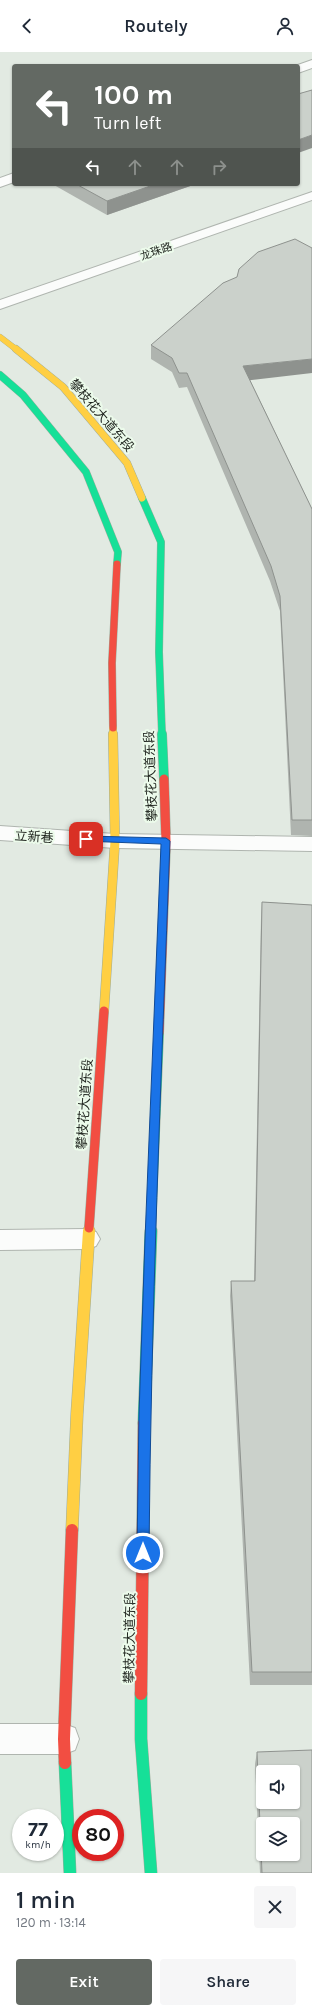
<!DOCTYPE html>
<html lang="en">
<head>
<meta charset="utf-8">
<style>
	:root { --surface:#fff; --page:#f6f6f7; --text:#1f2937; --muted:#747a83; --accent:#636963 }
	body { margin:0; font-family:Karla,"Noto Sans SC",sans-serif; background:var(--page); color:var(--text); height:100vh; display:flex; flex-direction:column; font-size:15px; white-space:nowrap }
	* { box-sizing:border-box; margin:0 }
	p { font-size:13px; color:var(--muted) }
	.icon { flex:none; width:22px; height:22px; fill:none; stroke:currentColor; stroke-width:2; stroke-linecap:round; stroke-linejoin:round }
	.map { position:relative; height:1821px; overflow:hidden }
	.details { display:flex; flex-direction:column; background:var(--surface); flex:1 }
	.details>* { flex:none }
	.guide { position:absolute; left:12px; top:12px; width:288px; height:122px; border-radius:4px; box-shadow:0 1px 3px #0004; background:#636963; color:#fff; overflow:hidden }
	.tools { position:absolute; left:256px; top:1713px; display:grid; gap:8px }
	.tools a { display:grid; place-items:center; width:44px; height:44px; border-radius:4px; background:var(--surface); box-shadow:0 1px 3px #0004; font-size:20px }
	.speed { position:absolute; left:12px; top:1757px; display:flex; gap:8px; font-size:20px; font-weight:700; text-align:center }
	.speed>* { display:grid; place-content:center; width:52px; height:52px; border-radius:50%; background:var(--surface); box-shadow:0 1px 3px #0004; line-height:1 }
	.speed small { font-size:10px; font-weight:400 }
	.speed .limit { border:6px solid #d22; background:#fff; color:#111 }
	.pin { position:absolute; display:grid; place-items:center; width:34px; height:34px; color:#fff; margin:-17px; border-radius:8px; box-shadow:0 2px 6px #0006 }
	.me { position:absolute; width:44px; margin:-22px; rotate:0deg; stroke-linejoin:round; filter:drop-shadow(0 0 3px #0008) }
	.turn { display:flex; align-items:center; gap:14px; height:84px; padding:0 16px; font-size:18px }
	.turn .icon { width:52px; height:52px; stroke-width:2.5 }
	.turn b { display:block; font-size:28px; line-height:34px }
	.lanes { display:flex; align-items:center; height:38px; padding:0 16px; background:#0003; justify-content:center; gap:20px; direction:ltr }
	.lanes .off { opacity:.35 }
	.round { display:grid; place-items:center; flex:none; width:42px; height:42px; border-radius:4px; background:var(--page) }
	.summary { display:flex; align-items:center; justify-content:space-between; height:68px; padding:0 16px }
	h1 { font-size:24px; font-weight:600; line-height:30px }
	.cta { display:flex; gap:8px; margin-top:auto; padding:8px 16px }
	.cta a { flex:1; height:46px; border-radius:4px; background:var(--accent); color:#fff; font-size:16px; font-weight:600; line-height:46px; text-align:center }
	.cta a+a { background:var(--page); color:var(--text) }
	header { display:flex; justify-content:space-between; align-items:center; height:52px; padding:0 16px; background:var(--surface); font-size:18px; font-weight:600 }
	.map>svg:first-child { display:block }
</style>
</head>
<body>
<header><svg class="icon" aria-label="back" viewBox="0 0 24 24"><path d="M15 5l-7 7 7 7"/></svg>Routely<svg class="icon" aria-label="person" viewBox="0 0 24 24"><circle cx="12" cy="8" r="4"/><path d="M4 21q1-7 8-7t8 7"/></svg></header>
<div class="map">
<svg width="312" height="1821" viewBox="0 0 312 1821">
	<rect width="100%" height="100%" fill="#e2eae2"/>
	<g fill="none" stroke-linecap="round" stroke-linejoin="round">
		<defs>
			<g id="lane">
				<polygon points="115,782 312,785 312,799 115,796 108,794 105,789 108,784"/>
				<polygon points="87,1177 96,1180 100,1187 96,1194 87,1197 0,1198 0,1178"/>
				<polygon points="0,1672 64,1672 75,1676 79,1687 75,1698 64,1702 0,1702"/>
			</g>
			<g id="street">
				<polygon points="312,8 312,16 298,21 298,14 295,14"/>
				<polygon points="14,121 14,130 0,135 0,126"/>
				<polygon points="312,140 312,148 0,257 0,248"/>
				<polygon points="0,774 115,782 122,784 125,789 122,794 115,796 0,788"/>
			</g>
			<g id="fast-far2">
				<polyline points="0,323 23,343 86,420 118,500 117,512"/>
				<polyline points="142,446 161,490 159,600 162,683"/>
			</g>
			<g id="fast-far1">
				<polyline points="162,682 164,727"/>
				<polyline points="151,1180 159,981"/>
			</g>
			<g id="fast">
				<polyline points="144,1371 151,1179"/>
				<polyline points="141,1642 141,1687 151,1821"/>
				<polyline points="65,1711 70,1821"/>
			</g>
			<polyline id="slow-far3" points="0,285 17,298"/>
			<g id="slow-far2">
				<polyline points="16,297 63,335 127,411 142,446"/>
				<polyline points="113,676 113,683"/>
			</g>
			<g id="slow-far1">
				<polyline points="104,959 115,789 113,682"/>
				<polyline points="89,1180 89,1176"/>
			</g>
			<polyline id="slow" points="72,1478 77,1362 89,1179"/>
			<polyline id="jam-far2" points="113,676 112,611 117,512"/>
			<g id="jam-far1">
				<polyline points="159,981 166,789 164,727"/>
				<polyline points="89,1176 104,959"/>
			</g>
			<g id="jam">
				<polyline points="141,1642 144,1371"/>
				<polyline points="65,1711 64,1687 72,1478"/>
			</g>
		</defs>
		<!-- lane casing -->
		<use href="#lane" stroke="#afb5af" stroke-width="2"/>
		<!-- street casing -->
		<use href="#street" stroke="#afb5af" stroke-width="2"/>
		<!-- fast-far2 casing -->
		<use href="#fast-far2" stroke="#9cac9c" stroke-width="8"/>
		<!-- fast-far1 casing -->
		<use href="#fast-far1" stroke="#9cac9c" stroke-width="10"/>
		<!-- fast casing -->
		<use href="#fast" stroke="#9cac9c" stroke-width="13"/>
		<!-- slow-far3 casing -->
		<use href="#slow-far3" stroke="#9cac9c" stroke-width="6"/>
		<!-- slow-far2 casing -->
		<use href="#slow-far2" stroke="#9cac9c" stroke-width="8"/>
		<!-- slow-far1 casing -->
		<use href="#slow-far1" stroke="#9cac9c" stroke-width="10"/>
		<!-- slow casing -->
		<use href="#slow" stroke="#9cac9c" stroke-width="13"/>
		<!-- jam-far2 casing -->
		<use href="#jam-far2" stroke="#9cac9c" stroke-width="8"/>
		<!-- jam-far1 casing -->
		<use href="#jam-far1" stroke="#9cac9c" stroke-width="10"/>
		<!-- jam casing -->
		<use href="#jam" stroke="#9cac9c" stroke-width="13"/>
		<!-- lane -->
		<use href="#lane" fill="#fbfcfb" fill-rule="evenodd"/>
		<!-- street -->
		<use href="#street" fill="#fbfcfb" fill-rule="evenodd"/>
		<!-- fast-far2 -->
		<use href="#fast-far2" stroke="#16e098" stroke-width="7"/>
		<!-- fast-far1 -->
		<use href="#fast-far1" stroke="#16e098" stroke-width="9"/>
		<!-- fast -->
		<use href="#fast" stroke="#16e098" stroke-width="12"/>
		<!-- slow-far3 -->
		<use href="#slow-far3" stroke="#ffcf43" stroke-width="5.5"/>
		<!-- slow-far2 -->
		<use href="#slow-far2" stroke="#ffcf43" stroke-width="7"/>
		<!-- slow-far1 -->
		<use href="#slow-far1" stroke="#ffcf43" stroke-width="9"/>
		<!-- slow -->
		<use href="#slow" stroke="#ffcf43" stroke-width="12"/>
		<!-- jam-far2 -->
		<use href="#jam-far2" stroke="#f24e42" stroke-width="7"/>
		<!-- jam-far1 -->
		<use href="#jam-far1" stroke="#f24e42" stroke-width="9"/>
		<!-- jam -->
		<use href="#jam" stroke="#f24e42" stroke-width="12"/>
	</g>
	<!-- wall -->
	<g fill="#afb4af">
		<polygon points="54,132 196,132 107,163 54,133"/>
		<polygon points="151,293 250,328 312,457 312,784 291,783 280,559 270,529 187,335 179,336 172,320 151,307"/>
		<polygon points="262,850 312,853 312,1633 250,1633 230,1244 231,1229 254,1229 261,866"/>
		<polygon points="257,1700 312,1821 260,1821 255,1712"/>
	</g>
	<!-- shaded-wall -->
	<g fill="#8e928e">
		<polygon points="312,83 312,96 298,101 298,88"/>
		<polygon points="156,132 196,132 107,163 107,149"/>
		<polygon points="312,307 312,321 243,329 243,314"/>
	</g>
	<!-- building -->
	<g fill="#cbd1cb" stroke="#8e928e" fill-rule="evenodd">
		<polygon points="312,38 312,83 298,88 298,42"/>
		<polygon points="76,132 156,132 107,149"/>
		<polygon points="295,187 312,196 312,307 243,314 312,457 312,768 292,768 280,544 271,514 187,321 179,321 172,306 151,293 223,231 237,225 239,217 258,200"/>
		<polygon points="262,850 312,853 312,1620 252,1620 231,1229 255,1229"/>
		<path d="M312,1698V1821H262L257,1700ZM263,1720H293V1750H263ZM263,1772H293V1802H263Z"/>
	</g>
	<!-- route -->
	<path fill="#1a73e8" stroke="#114b97" d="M86,784L166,786L170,789C161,1027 151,1264 149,1501L147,1505L143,1507L139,1505L137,1501L139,1362L145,1187L161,792L83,789V785Z"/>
	<g text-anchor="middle" stroke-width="4" stroke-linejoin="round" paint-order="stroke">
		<!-- far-street labels -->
		<g font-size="11" fill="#1f241e" stroke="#ecfbeb">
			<text transform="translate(156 199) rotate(-19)" y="4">龙珠路</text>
		</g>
		<!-- street labels -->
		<g font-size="13" fill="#1f241e" stroke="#ecfbeb">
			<text transform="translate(102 363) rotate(49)" y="5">攀枝花大道东段</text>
			<text transform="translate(150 724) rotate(-92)" y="5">攀枝花大道东段</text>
			<text transform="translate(34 784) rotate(4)" y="5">立新巷</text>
			<text transform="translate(84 1052) rotate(-86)" y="5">攀枝花大道东段</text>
			<text transform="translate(129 1586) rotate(-89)" y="5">攀枝花大道东段</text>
		</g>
	</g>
</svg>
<div class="tools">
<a><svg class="icon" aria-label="sound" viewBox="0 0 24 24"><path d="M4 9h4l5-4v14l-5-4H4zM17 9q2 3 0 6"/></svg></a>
<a><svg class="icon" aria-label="layers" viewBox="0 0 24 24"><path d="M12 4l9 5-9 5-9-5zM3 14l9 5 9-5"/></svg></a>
</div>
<div class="speed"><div>77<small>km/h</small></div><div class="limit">80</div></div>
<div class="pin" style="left:86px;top:787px;background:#d93025"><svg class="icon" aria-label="arrive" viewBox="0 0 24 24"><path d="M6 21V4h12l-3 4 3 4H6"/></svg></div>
<svg class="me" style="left:143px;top:1501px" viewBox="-20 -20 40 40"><circle r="17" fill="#1a73e8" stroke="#fff" stroke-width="3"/><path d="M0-11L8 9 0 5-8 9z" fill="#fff"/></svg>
<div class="guide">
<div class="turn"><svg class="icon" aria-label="left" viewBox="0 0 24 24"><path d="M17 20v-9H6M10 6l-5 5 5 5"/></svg><div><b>100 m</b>Turn left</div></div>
<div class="lanes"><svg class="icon" aria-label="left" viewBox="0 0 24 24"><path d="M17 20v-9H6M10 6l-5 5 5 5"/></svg><svg class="icon off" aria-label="ahead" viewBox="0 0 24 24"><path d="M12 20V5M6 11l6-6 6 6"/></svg><svg class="icon off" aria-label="ahead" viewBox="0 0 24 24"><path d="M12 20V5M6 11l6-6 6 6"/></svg><svg class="icon off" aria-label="right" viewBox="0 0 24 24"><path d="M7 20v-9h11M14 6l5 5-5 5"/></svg></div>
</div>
</div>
<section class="details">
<div class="summary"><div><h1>1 min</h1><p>120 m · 13:14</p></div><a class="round"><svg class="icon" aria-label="close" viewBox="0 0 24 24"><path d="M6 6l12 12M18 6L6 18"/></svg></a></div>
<div class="cta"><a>Exit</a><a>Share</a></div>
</section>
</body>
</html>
